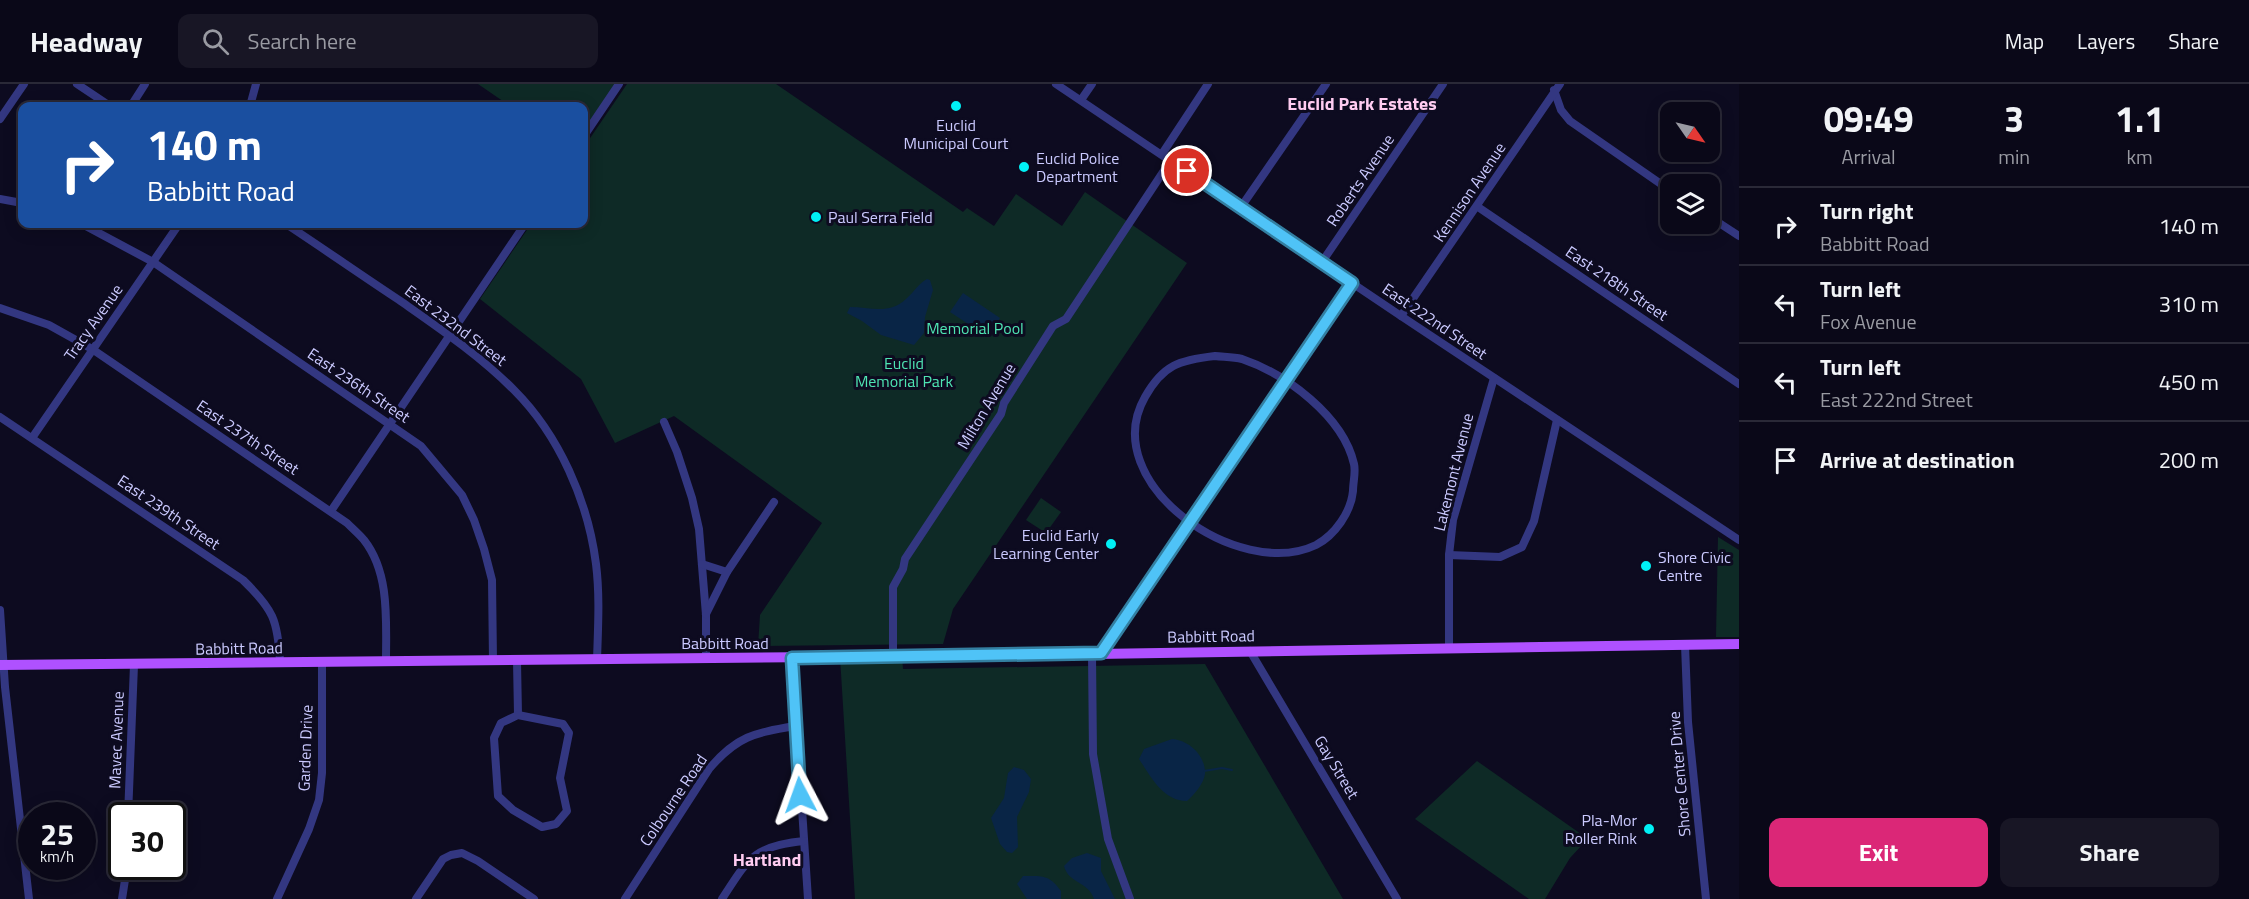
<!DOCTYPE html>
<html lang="en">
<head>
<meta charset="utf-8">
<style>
	:root { --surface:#0a0818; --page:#181625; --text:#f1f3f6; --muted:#999aa2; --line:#2a2937; --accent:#db2777 }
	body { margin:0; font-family:"Titillium Web",sans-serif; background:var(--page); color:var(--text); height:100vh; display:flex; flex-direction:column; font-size:22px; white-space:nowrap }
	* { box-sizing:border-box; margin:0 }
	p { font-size:20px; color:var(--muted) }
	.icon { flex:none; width:33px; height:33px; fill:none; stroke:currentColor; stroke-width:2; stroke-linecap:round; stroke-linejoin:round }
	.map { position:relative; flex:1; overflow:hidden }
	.details { display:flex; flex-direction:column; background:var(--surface); width:510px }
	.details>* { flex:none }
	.banner { position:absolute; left:18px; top:18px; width:570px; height:126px; border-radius:12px; box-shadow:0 3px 15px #0003,0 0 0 2px var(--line); background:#1a4fa0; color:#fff; overflow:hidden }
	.needle { width:39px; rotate:124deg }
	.controls { position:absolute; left:1660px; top:18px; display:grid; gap:12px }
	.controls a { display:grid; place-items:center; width:60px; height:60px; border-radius:12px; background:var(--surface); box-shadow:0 3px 15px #0003,0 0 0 2px var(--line); font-size:30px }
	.speed { position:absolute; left:18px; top:718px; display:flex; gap:12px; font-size:30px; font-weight:700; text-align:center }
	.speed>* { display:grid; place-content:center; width:78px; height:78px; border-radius:50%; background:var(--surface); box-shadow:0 3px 15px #0003,0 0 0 2px var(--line); line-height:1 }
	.speed small { font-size:15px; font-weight:400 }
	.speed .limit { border:3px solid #111; border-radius:9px; background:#fff; color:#111 }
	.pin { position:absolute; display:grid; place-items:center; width:51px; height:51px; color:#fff; margin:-26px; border:3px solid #fff; border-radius:50%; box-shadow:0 2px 6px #0007 }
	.me { position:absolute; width:66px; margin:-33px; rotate:356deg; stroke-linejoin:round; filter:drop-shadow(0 0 4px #0008) }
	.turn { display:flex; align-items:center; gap:21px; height:126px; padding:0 30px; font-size:27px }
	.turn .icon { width:78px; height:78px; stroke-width:2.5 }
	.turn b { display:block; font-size:42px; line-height:51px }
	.eta { display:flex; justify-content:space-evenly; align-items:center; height:102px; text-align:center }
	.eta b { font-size:36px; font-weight:700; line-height:42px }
	.primary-button { display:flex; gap:12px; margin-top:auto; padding:12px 30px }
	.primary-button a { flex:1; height:69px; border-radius:12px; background:var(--accent); color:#fff; font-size:24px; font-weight:700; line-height:69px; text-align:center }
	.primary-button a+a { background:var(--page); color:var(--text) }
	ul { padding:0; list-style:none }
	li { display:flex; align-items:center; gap:18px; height:78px; padding:0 30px; border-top:2px solid var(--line) }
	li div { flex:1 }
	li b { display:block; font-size:22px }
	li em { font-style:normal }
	header { display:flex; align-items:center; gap:36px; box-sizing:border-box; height:84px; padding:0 30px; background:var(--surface); border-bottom:2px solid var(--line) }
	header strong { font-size:28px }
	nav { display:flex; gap:33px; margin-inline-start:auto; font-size:21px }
	.search { width:420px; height:54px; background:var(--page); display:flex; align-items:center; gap:15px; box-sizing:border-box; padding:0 21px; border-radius:12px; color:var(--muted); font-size:22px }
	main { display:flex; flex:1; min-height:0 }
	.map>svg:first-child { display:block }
</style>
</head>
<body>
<header>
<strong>Headway</strong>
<div class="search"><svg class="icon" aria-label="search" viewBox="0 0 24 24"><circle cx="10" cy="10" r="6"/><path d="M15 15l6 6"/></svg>Search here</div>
<nav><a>Map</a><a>Layers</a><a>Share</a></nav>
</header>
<main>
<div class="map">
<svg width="1739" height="815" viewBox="0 0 1739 815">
	<rect width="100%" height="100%" fill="#0d0b20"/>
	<!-- green -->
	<g fill="#0e2a26">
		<polygon points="478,0 618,0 584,50 584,22 510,22"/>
		<polygon points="627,0 776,0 963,128 967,124 994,142 1016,110 1062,142 1085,108 1187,179 953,525 943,560 758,562 760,531 822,439 674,332 615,359 581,295 480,215 531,140 584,140 584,63"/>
		<polygon points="1041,414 1061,428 1046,449 1026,436"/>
		<polygon points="1718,453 1739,466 1739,553 1716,553"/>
		<polygon points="902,571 903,585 1205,580 1343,815 855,815 840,573"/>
		<polygon points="1477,677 1581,750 1582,761 1570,774 1545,815 1529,815 1415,735"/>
	</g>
	<!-- water -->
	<g fill="#092546">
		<path d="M927,195L930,196L933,206L925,233L924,249L914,261L881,251L862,237L847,229L850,223C870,223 889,231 906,215C914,208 918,200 927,195Z"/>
		<polygon points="963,209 1000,234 988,253 950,228"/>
		<path d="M1172,655C1189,656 1206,672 1205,690C1204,699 1194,711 1187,717C1163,717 1151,693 1139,675L1144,665Z"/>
		<polygon points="1014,683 1024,686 1031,695 1029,708 1017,733 1018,763 1012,769 1007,768 1000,760 991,734 1004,714 1008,689"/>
		<path d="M1087,769L1101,774V787L1115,815H1094C1089,798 1068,799 1064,782L1072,774Z"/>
		<path d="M1023,792C1042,792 1049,790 1061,807V815H1027L1017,800Z"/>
	</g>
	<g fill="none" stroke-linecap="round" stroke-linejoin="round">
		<!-- stream -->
		<polyline stroke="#092546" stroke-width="2" points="1204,687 1222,684 1232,686"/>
		<!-- minor -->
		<g stroke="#333781" stroke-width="8">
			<polyline points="77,0 110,22"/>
			<polyline points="1056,0 1401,232 1739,456"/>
			<polyline points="1554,6 1561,26 1570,37 1671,107"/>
			<polyline points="1081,16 1092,0"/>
			<polyline points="131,22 145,0"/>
			<polyline points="250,22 256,0"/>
			<polyline points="0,35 24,0"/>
			<polyline points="584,52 619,0"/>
			<polyline points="1162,70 1208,0"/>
			<polyline points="0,115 22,119"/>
			<polyline points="1241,123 1326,0"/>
			<polyline points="1478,123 1739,300"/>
			<polyline points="1710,133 1739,152"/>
			<polyline points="82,140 153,178 421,362 462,411 474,436 484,465 492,496 493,577"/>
			<path d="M286,140C324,165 361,191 399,216C439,244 479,271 514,306C559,351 588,417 596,480C600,512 598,544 597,576"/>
			<polyline points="1322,178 1443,0"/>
			<path d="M0,224L49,241L92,265L347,439C353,445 359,450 364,456C390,489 386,537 386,577"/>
			<polyline points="1401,232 1560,0"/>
			<path d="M1215,272C1223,273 1233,273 1242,275C1286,290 1343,332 1354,380C1356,388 1353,398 1353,407C1351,428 1335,451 1316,461C1239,498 1096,399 1145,313C1163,281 1179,276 1215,272Z"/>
			<path d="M0,333L243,496C273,525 278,536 280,578"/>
			<polyline points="664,338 677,368 692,414 699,445 706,531 706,574"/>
			<polyline points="32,354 179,140"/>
			<polyline points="331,427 525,140"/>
			<polyline points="1449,471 1500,473 1522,463 1534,437 1557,336"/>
			<polyline points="702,480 727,488"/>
			<polyline points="0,526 5,603 29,815"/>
			<polyline points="706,530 727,488 774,418"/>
			<polyline points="1685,561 1688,638 1706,815"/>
			<polyline points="1449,564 1449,471 1453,436 1494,294"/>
			<polyline points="1250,567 1397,815"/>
			<polyline points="1101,569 1352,199"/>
			<polyline points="1092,570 1093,670 1108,755 1130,815"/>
			<polyline points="893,571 893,503 903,485 905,475 1001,330 1004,319 1053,242 1066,235 1171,76"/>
			<polyline points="792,574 808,815"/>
			<polyline points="517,577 518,631"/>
			<polygon points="518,631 563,640 569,649 560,694 567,727 556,740 542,743 513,726 498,712 494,654 501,639"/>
			<polyline points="128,732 134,581"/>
			<polyline points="122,815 127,783"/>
			<polyline points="277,815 309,745 319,716 322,689 322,578"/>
			<polyline points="416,815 443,775 451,771 462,769 478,777 534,815"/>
			<path d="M625,815L709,685C737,652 754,649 795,642"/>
			<path d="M722,815C748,775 753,762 804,757"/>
		</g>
		<!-- major -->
		<polyline stroke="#af51ff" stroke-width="10" points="0,581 1033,571 1739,560"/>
	</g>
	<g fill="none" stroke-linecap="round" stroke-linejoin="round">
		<defs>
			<polyline id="route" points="800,711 792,574 1101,569 1352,199 1187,87"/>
		</defs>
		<!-- route casing -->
		<use href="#route" stroke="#337fa1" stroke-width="15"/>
		<!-- route -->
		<use href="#route" stroke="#4fc3f7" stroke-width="10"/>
	</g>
	<!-- markers -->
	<g fill="#00f0f5" stroke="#0d0b20" stroke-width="2">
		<circle cx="956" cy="22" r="6"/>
		<circle cx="1024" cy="83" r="6"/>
		<circle cx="816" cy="133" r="6"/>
		<circle cx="1111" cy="460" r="6"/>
		<circle cx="1646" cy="482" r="6"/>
		<circle cx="1649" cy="745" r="6"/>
	</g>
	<g text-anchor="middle" stroke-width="6" stroke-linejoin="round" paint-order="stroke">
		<!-- poi labels -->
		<g font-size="16" fill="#cbcaff" stroke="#0d0b20" text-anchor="start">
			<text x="956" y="47" text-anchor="middle">Euclid<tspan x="956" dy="18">Municipal Court</tspan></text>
			<text x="1036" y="80">Euclid Police<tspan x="1036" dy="18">Department</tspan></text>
			<text x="828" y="139">Paul Serra Field</text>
			<text x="1099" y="457" text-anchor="end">Euclid Early<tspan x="1099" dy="18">Learning Center</tspan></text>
			<text x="1658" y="479">Shore Civic<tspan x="1658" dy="18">Centre</tspan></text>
			<text x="1637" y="742" text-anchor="end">Pla-Mor<tspan x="1637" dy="18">Roller Rink</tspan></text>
		</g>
		<!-- street labels -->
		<g font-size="16" fill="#cbcaff" stroke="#0d0b20">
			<text transform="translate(1360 96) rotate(-56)" y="6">Roberts Avenue</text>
			<text transform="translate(1469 108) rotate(-56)" y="6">Kennison Avenue</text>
			<text transform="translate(1617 199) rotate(34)" y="6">East 218th Street</text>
			<text transform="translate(1435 237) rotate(34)" y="6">East 222nd Street</text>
			<text transform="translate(93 238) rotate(-55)" y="6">Tracy Avenue</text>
			<text transform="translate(456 241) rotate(37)" y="6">East 232nd Street</text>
			<text transform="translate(359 301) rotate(34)" y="6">East 236th Street</text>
			<text transform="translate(986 322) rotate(-59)" y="6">Milton Avenue</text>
			<text transform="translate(248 353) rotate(34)" y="6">East 237th Street</text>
			<text transform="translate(1453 388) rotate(-76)" y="6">Lakemont Avenue</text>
			<text transform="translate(169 428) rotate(34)" y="6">East 239th Street</text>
			<text transform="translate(1211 552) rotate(-1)" y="6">Babbitt Road</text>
			<text x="725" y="565">Babbitt Road</text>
			<text transform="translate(239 564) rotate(-1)" y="6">Babbitt Road</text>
			<text transform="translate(116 656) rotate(-88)" y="6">Mavec Avenue</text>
			<text transform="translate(305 664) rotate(-88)" y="6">Garden Drive</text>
			<text transform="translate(1337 683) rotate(59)" y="6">Gay Street</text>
			<text transform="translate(1679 690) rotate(-95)" y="6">Shore Center Drive</text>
			<text transform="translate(673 716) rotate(-56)" y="6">Colbourne Road</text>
		</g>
		<!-- park labels -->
		<g font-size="16" fill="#4fe5b3" stroke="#0d0b20">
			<text x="975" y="250">Memorial Pool</text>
			<text x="904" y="285">Euclid<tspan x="904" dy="18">Memorial Park</tspan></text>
		</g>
		<!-- neighbourhood labels -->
		<g font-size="18" font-weight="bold" fill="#ffccf1" stroke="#0d0b20">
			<text x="1362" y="26">Euclid Park Estates</text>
			<text x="767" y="782">Hartland</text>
		</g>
	</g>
</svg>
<div class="controls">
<a><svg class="needle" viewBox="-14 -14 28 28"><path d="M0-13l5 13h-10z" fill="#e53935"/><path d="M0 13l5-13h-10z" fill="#999aa2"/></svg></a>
<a><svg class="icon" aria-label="layers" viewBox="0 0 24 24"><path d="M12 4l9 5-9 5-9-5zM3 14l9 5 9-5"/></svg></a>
</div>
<div class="speed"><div>25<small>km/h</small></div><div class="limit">30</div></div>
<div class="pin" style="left:1187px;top:87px;background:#d93025"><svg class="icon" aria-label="arrive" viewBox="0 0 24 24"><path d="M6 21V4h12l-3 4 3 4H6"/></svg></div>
<svg class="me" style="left:800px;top:711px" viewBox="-20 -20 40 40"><path d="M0-17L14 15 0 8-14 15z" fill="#4fc3f7" stroke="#fff" stroke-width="4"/></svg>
<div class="banner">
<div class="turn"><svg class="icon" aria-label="right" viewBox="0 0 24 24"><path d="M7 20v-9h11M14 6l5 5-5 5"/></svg><div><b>140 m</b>Babbitt Road</div></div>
</div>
</div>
<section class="details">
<div class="eta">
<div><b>09:49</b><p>Arrival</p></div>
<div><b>3</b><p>min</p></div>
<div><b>1.1</b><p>km</p></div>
</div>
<ul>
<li><svg class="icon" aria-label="right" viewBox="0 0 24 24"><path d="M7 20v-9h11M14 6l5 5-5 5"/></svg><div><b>Turn right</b><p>Babbitt Road</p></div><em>140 m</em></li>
<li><svg class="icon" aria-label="left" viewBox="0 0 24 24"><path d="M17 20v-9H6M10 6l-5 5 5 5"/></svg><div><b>Turn left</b><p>Fox Avenue</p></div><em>310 m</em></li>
<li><svg class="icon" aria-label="left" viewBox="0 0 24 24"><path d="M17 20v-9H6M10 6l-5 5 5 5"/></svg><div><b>Turn left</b><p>East 222nd Street</p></div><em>450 m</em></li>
<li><svg class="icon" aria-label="arrive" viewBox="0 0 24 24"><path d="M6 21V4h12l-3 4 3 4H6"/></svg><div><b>Arrive at destination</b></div><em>200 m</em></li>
</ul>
<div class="primary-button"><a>Exit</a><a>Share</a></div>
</section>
</main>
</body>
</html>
